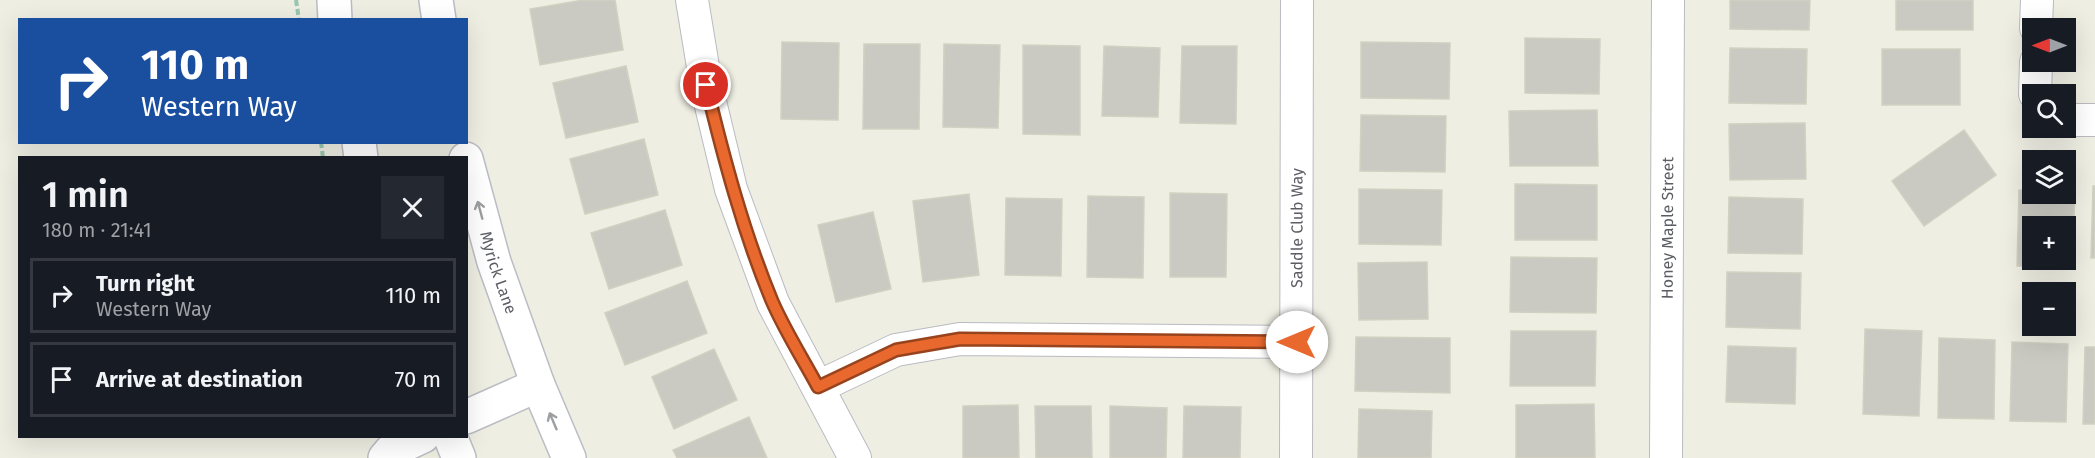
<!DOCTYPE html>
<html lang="en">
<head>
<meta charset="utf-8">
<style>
	:root { --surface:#171b24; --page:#242831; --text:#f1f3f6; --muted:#9ea1a6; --line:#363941 }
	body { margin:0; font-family:"Fira Sans",sans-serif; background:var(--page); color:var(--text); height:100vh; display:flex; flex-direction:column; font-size:22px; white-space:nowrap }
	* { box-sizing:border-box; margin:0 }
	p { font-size:20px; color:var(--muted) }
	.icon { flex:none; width:33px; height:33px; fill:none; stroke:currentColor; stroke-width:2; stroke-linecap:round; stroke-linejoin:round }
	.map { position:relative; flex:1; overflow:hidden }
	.drawer { position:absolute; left:18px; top:156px; width:450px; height:282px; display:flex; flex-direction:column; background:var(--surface); border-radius:0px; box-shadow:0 6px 24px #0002 }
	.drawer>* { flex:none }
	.guide { position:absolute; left:18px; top:18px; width:450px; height:126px; border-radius:0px; box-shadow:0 6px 24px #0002; background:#1a4fa0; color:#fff; overflow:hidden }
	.needle { width:39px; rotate:270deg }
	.fabs { position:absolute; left:2022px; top:18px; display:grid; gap:12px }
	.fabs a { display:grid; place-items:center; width:54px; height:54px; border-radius:0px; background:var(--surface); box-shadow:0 6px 24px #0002; font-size:30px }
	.pin { position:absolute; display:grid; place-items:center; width:51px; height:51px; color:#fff; margin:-26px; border:3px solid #fff; border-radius:50%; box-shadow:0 2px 6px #0007 }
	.me { position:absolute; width:66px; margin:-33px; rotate:270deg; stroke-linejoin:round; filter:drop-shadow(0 0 4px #0008) }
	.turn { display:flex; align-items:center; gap:21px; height:126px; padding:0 24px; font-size:27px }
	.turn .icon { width:78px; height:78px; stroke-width:2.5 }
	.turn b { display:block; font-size:42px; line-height:51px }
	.round { display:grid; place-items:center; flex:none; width:63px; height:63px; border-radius:0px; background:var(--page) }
	.summary { display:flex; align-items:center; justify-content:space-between; height:102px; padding:0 24px }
	h1 { font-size:36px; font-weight:600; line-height:45px }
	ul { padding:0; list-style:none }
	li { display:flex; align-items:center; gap:18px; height:75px; margin:0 12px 9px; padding:0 12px; border:3px solid var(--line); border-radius:0px }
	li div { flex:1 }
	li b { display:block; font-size:22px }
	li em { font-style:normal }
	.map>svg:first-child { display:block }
</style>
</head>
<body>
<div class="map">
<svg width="2095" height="458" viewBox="0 0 2095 458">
	<rect width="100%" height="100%" fill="#eeeee3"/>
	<!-- building -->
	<g fill="#cacac2" stroke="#d2d1c1" stroke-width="1.5" fill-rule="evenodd">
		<polygon points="583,0 615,0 623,50 540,65 530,9"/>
		<polygon points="1730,0 1810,0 1809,30 1730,29"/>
		<rect x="1896" y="0" width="77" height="30"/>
		<polygon points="1525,38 1600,39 1599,94 1525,93"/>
		<polygon points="782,42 839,43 838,120 781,119"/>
		<polygon points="1361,42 1450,43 1449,99 1361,98"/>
		<polygon points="864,44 920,44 919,129 863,129"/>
		<polygon points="944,44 1000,45 998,128 943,127"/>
		<polygon points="1023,45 1080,46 1080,135 1023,134"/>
		<polygon points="1104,46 1160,48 1158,117 1102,116"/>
		<polygon points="1182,46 1237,46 1236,124 1180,123"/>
		<polygon points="1730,48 1807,49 1806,104 1729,103"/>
		<rect x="1882" y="49" width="78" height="56"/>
		<polygon points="626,66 638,122 566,138 553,83"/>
		<polygon points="1597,110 1598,166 1510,166 1509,111"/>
		<polygon points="1361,115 1446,116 1445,172 1360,171"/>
		<polygon points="1805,123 1806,179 1730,180 1729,124"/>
		<polygon points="1964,130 1996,175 1924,226 1892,181"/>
		<polygon points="644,139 658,195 585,214 570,159"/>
		<polygon points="1515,184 1597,185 1597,240 1515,240"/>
		<polygon points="2093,186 2095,186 2095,258 2091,258"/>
		<polygon points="1359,189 1442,190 1441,245 1359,244"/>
		<path d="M2019,190H2032V194L2075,191L2072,268L2017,266ZM2032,226H2066V260H2032Z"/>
		<polygon points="1170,193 1227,194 1226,277 1170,277"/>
		<polygon points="969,194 979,275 923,282 913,201"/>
		<polygon points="1088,196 1144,197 1143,278 1087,277"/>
		<polygon points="1729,197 1803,199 1802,254 1728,253"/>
		<polygon points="1006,198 1062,199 1061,276 1005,275"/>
		<polygon points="665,210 682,265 609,289 591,233"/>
		<polygon points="873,212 891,289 836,302 818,225"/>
		<polygon points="1511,257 1597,258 1596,313 1510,312"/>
		<polygon points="1427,262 1428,319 1359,320 1358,263"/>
		<polygon points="1727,272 1801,273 1800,329 1726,327"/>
		<polygon points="687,281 707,333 625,365 605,313"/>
		<polygon points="1865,329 1922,331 1919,416 1863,414"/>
		<polygon points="1511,331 1596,331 1595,386 1510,386"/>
		<polygon points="1356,337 1450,338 1450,393 1355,391"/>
		<polygon points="1939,338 1995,340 1994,419 1938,418"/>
		<polygon points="2012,342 2068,344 2066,422 2010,421"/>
		<polygon points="1728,346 1796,348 1795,404 1726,402"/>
		<polygon points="2085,347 2095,347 2095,424 2083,424"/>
		<polygon points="714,349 737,400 674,429 652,377"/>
		<polygon points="1594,404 1595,458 1516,458 1516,405"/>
		<polygon points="1018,405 1019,458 963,458 963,406"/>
		<polygon points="1035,406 1091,406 1092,458 1036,458"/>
		<polygon points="1110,406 1167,408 1166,458 1110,458"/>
		<polygon points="1184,406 1241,407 1240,458 1183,458"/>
		<polygon points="1359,409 1432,411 1431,458 1358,458"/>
		<polygon points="749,417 767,458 677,458 673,450"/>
	</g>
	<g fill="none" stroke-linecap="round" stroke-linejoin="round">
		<defs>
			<g id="street">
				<polyline points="692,0 706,85 731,189 773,303 855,458"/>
				<polyline points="2036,28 2037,0"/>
				<polyline points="2035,94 2036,62"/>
				<polyline points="2066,120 2095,120"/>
				<polyline points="818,387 896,350 960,339 1297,342"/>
				<path id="s1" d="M1296,458L1297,0"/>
				<path id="s2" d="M1666,458L1668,0"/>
			</g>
			<g id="secondary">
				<polyline points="334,0 335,20"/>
				<polyline points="436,0 439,20"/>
				<polyline points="359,142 361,158"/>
				<path id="s3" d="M466,159L494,262L538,385L569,458"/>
				<polyline points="466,417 538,385"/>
				<polyline points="450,436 459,458"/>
				<polyline points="385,458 391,451 423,436"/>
			</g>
		</defs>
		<!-- street casing -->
		<use href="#street" stroke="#babbc1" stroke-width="34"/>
		<!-- secondary casing -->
		<use href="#secondary" stroke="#bbbdc4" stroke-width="36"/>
		<!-- path -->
		<g stroke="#98c6b0" stroke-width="4" stroke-dasharray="6 3" stroke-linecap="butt">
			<polyline points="296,0 299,20"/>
			<polyline points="321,142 323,158"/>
		</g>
		<!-- street -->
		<use href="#street" stroke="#fff" stroke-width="32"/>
		<!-- secondary -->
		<use href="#secondary" stroke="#fff" stroke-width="33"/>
	</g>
	<!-- one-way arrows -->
	<defs><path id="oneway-shaft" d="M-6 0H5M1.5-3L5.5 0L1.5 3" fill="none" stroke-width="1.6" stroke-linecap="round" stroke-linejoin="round" transform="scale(1.5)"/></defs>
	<g stroke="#9d9ea1">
		<use href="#oneway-shaft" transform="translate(480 210) rotate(-105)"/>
		<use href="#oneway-shaft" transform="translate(553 421) rotate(-113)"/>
	</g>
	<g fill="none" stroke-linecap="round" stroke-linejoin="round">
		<defs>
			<path id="route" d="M706,85C724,159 743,231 772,301C785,331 803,359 818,387L896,350L960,339L1297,342"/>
		</defs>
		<!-- route casing -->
		<use href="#route" stroke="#97441e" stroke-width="15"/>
		<!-- route -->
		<use href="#route" stroke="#e8682e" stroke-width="10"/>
	</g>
	<g text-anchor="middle" stroke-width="4.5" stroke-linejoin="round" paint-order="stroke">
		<!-- street labels -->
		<g font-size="16" fill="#5b5d63" stroke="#fff">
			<text dy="6" stroke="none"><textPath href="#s1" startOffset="230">Saddle Club Way</textPath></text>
			<text dy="6" stroke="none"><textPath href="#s2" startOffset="230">Honey Maple Street</textPath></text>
			<text dy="6" stroke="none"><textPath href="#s3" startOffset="118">Myrick Lane</textPath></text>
		</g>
	</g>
</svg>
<div class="fabs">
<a><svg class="needle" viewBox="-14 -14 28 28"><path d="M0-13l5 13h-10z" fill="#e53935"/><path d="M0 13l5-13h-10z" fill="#9ea1a6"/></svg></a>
<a><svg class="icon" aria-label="search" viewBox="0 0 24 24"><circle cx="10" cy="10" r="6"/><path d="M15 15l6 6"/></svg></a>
<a><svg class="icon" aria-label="layers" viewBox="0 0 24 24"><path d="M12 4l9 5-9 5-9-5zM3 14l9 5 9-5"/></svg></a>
<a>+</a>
<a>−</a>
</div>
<div class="pin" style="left:706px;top:85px;background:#d93025"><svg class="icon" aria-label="arrive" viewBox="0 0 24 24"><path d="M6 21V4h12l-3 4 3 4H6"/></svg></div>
<svg class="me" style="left:1297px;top:342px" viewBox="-20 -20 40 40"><circle r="19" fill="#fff"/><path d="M0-13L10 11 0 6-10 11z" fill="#e8682e"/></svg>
<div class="guide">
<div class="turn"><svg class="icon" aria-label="right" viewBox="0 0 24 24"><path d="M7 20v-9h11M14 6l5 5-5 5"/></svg><div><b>110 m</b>Western Way</div></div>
</div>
<section class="drawer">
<div class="summary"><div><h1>1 min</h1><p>180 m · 21:41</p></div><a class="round"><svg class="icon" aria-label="close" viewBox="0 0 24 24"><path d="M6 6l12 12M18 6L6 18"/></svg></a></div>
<ul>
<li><svg class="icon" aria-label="right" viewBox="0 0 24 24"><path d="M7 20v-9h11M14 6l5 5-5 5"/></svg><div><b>Turn right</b><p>Western Way</p></div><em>110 m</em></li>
<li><svg class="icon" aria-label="arrive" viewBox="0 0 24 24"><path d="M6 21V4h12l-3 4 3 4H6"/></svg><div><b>Arrive at destination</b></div><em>70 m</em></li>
</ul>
</section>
</div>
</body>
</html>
